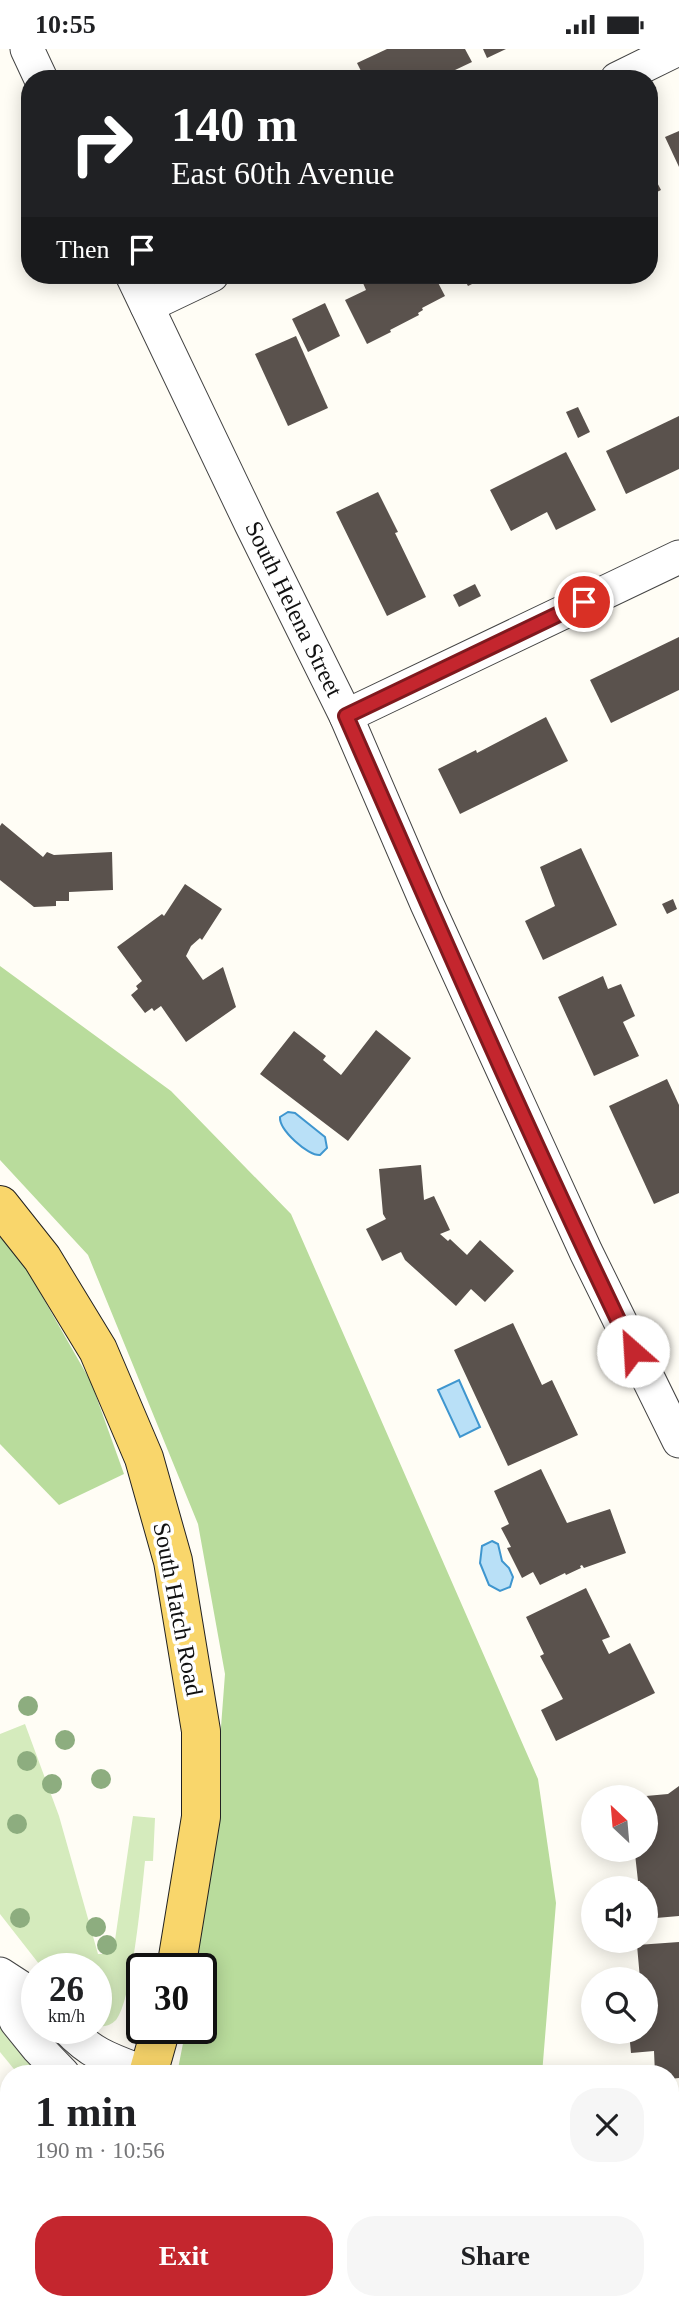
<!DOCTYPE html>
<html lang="en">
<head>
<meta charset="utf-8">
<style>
	:root { --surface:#fff; --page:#f6f6f6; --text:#202124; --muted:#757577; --accent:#c4262e }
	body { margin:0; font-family:Georgia,serif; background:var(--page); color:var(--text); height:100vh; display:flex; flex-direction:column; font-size:26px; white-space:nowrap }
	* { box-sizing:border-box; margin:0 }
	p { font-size:23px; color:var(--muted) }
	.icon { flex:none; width:38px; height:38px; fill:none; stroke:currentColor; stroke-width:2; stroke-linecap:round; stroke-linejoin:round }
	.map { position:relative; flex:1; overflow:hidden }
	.side { position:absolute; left:0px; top:2016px; width:679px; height:245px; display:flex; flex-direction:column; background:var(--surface); border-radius:28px 28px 0 0; box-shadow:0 4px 18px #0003 }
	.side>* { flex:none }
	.top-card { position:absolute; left:21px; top:21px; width:637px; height:214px; border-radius:28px; box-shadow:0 4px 18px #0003; background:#202124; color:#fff; overflow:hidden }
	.needle { width:46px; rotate:334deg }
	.tools { position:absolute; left:581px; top:1736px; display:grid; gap:14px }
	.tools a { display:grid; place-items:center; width:77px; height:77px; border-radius:50%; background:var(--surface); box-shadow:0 4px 18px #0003; font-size:35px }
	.speed { position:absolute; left:21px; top:1904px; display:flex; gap:14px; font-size:35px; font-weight:700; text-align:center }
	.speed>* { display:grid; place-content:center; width:91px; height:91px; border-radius:50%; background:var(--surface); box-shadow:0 4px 18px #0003; line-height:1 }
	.speed small { font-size:18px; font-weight:400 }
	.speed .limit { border:4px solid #111; border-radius:10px; background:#fff; color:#111 }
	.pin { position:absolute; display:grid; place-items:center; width:60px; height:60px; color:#fff; margin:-30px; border:4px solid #fff; border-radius:50%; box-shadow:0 2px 7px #0007 }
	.me { position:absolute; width:77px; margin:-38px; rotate:334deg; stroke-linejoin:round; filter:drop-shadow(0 0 5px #0008) }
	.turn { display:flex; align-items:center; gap:24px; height:147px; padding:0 35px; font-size:32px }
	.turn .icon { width:91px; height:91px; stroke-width:2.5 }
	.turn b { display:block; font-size:49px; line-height:60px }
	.then { display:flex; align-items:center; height:66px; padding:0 35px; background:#0003; gap:14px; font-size:26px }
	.round { display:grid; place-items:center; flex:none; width:74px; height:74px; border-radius:28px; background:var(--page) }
	.summary { display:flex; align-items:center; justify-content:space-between; height:119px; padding:0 35px }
	h1 { font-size:42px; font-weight:700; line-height:52px }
	.primary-button { display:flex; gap:14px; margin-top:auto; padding:14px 35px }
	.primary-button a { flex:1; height:80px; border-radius:28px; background:var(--accent); color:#fff; font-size:28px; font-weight:700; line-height:80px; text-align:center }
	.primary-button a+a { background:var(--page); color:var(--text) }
	.status { display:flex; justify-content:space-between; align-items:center; height:49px; padding:0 35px; background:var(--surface); direction:ltr }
	.status svg { height:19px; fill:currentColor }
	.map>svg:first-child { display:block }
</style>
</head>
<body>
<div class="status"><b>10:55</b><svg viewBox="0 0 49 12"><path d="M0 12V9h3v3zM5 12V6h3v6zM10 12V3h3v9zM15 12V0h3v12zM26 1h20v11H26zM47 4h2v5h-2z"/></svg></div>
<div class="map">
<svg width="679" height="2261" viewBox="0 0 679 2261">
	<rect width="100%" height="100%" fill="#fffdf5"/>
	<!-- green -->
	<g fill="#d5ebbd">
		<path d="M25,1675L59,1767L98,1905H106L114,1898L133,1767L155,1769L153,1812H145C142,1841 132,1953 116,1971C110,1977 104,1978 96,1977V1920H43L0,1865V1685Z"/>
		<polygon points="0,1973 45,2025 18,2025 0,2003"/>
	</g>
	<!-- forest -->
	<g fill="#b9dc9c">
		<polygon points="0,917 171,1042 291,1165 538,1730 556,1854 542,2025 177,2025 186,1979 201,1979 201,1920 195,1920 210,1823 225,1625 198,1475 88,1206 0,1111"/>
		<polygon points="0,1188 22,1212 91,1333 124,1425 59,1456 0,1395"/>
		<polygon points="0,2064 6,2073 9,2091 9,2252 27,2252 24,2261 0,2261"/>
		<polygon points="99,2252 455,2252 452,2261 94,2261"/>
	</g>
	<!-- water -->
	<g fill="#b9e0f7" stroke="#3f96cf" stroke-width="2">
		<path d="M288,1063L295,1064L325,1088L327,1099L320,1106C308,1107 279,1081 280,1068Z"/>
		<polygon points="459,1331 480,1378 460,1388 438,1341"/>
		<polygon points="492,1492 498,1495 502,1512 509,1519 513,1528 510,1538 500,1542 489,1536 480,1514 482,1497"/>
	</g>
	<!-- building -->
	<g fill="#5a524d">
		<polygon points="387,0 465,0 472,13 436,30 365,30 357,14"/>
		<polygon points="483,0 506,0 487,9"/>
		<polygon points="679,82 679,118 665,88"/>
		<polygon points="649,118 661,141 649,147"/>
		<polygon points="380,226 434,226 445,247 422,259 423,261 418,264 419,266 390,281 391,283 367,295 345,251 366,241 363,234"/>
		<polygon points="462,226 490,226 468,237"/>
		<polygon points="325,254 340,287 308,303 292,270"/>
		<polygon points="296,287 328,359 288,377 255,305"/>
		<polygon points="578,358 590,383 578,389 566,363"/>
		<polygon points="679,367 679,420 626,445 606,402"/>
		<polygon points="566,403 596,461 556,481 547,463 511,482 490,441"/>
		<polygon points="378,443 398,483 395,484 426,548 387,567 336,463"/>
		<polygon points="475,535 481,547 459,558 453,546"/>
		<polygon points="679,588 679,641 611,674 590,631"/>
		<polygon points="546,668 568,712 460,765 438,720 476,701 477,704"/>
		<polygon points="2,774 43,808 47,803 54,806 112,803 113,841 69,843 69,852 56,852 56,857 34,858 0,831 0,777"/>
		<polygon points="581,799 617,876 543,911 525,872 555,857 540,818"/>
		<polygon points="185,835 222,860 202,891 200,889 191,897 186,907 203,931 223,918 236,958 186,993 161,957 154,962 152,959 145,964 131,946 138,940 136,937 142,932 117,898 162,865 164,867"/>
		<polygon points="673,850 677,860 667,865 662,855"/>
		<polygon points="603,927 608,940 621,935 635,967 623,973 639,1007 594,1027 558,948"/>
		<polygon points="376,981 411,1009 348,1092 260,1025 294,982 326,1007 323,1011 341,1026"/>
		<polygon points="667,1030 679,1056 679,1144 654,1155 609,1057"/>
		<polygon points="421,1116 424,1151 434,1147 450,1181 440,1185 448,1192 450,1190 467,1206 480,1191 514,1222 485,1253 471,1240 456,1257 405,1211 401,1203 382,1212 366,1180 386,1170 383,1165 379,1120"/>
		<polygon points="513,1274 542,1336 552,1331 578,1386 508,1417 454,1301"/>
		<polygon points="541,1420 567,1474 610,1460 626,1504 584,1519 582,1516 580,1517 581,1519 566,1526 565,1524 540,1536 533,1523 522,1529 507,1499 511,1498 501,1479 509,1475 494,1442"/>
		<polygon points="586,1539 610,1588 602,1591 609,1605 630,1594 655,1644 556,1692 541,1661 563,1650 540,1607 544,1605 526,1568"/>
		<polygon points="679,1737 679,1867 656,1869 655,1866 646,1867 646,1839 641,1839 640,1832 638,1832 635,1805 638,1804 638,1801 646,1801 646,1747 668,1745"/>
		<polygon points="679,1893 679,2029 670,2030 670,2025 655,2025 654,2002 631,2004 629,1983 646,1983 646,1976 651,1975 650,1965 647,1966 646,1930 640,1930 637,1896"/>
		<polygon points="670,2112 679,2127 679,2144 670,2149"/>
		<polygon points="528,2252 599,2252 597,2257 604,2261 524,2261"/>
	</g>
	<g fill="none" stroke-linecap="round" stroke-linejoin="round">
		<defs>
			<g id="minor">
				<polyline points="27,0 41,30"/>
				<polyline points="617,30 678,0"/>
				<polyline points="132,226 251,475 346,667 427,855 586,1203 679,1392"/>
				<polyline points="147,257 212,226"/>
				<polyline points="346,667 679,508"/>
				<polyline points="0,1925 37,1949"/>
				<polyline points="0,1930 16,1972 37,1998 63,2025"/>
				<path d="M67,1979C93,2007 114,2012 148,2025"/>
			</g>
			<g id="major">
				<polyline points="0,1156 42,1209 98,1301 144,1409 173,1512 201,1682 201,1768 176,1920"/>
				<polyline points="148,2025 161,1979"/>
				<polyline points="61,2261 65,2252"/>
			</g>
		</defs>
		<!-- minor casing -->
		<use href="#minor" stroke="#444" stroke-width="35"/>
		<!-- major casing -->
		<use href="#major" stroke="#222" stroke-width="40"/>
		<!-- minor -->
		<use href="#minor" stroke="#fff" stroke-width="33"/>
		<!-- major -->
		<use href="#major" stroke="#f9d66b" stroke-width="38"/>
	</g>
	<!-- trees -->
	<g fill="#8dad7f">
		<circle cx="28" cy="1657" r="10"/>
		<circle cx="65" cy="1691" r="10"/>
		<circle cx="27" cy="1712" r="10"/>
		<circle cx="101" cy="1730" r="10"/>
		<circle cx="52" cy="1735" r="10"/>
		<circle cx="17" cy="1775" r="10"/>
		<circle cx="20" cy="1869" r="10"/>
		<circle cx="96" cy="1878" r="10"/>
		<circle cx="107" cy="1896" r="10"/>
	</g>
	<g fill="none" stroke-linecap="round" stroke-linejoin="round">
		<defs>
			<path id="route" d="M584,553L346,667C439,880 532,1093 633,1302"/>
		</defs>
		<!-- route casing -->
		<use href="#route" stroke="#7f191e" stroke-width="18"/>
		<!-- route -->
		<use href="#route" stroke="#c4262e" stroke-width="12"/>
	</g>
	<g text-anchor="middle" stroke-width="7" stroke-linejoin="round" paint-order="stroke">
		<!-- street labels -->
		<g font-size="24" fill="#111" stroke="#fff">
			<text transform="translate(294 560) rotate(64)" y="8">South Helena Street</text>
			<text transform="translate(178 1560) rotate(79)" y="8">South Hatch Road</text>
		</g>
	</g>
</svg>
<div class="tools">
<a><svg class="needle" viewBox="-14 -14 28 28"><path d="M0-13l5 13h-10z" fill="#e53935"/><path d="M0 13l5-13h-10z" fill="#757577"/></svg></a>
<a><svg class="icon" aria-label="sound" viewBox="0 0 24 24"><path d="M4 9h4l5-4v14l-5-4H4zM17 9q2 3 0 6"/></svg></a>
<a><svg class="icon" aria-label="search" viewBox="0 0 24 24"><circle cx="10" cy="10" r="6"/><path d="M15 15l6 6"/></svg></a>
</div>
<div class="speed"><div>26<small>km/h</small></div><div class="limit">30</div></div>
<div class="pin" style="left:584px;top:553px;background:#d93025"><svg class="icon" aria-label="arrive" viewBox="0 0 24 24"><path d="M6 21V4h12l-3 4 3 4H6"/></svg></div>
<svg class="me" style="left:633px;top:1302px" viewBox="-20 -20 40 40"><circle r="19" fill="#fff"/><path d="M0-13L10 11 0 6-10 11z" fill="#c4262e"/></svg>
<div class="top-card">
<div class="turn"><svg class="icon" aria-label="right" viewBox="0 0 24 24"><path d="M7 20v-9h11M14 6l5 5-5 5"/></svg><div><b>140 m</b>East 60th Avenue</div></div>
<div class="then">Then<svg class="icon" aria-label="arrive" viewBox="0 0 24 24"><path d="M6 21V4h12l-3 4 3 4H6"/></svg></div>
</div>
<section class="side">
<div class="summary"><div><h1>1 min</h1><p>190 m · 10:56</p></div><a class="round"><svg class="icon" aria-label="close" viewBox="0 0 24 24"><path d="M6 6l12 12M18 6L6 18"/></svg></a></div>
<div class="primary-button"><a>Exit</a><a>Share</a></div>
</section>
</div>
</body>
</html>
